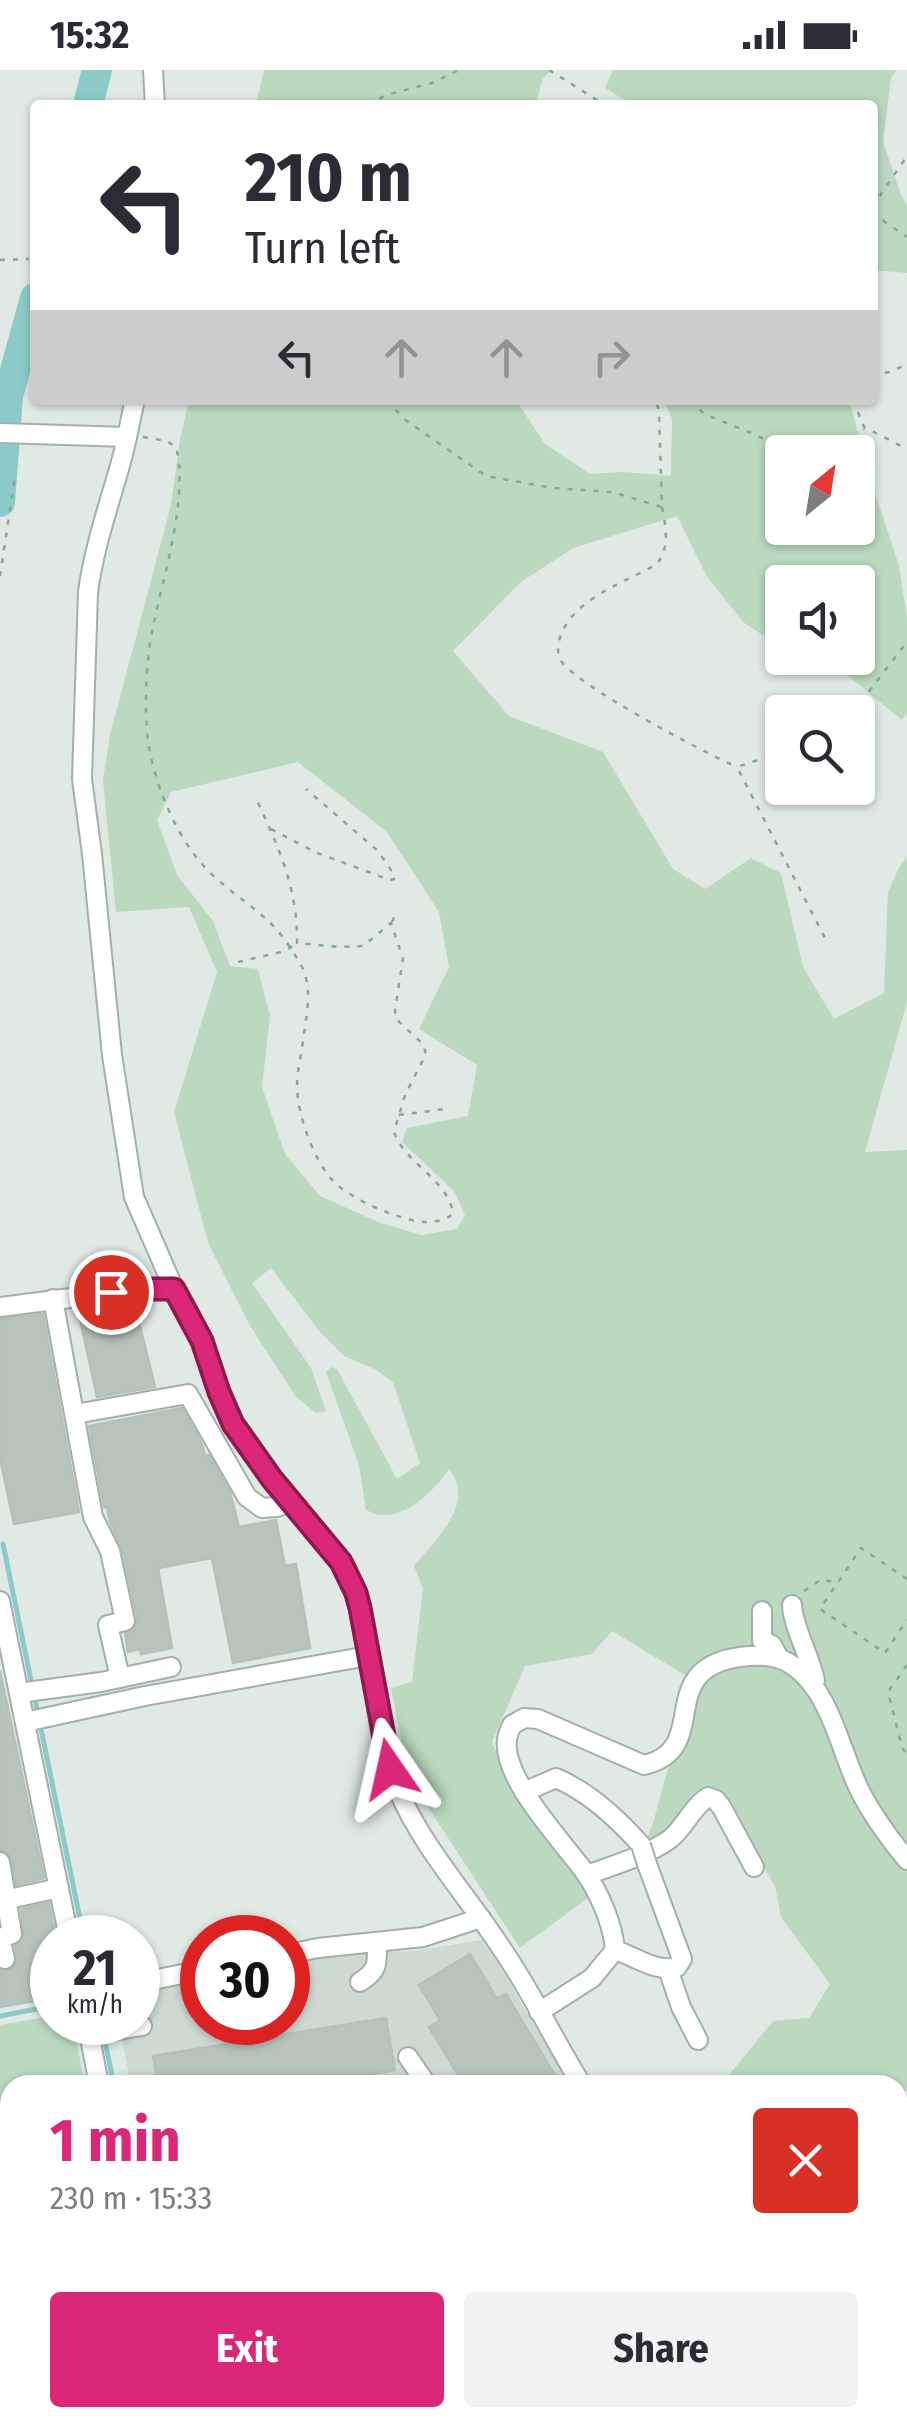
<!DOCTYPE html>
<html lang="en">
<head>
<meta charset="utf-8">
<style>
	:root { --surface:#fff; --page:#f2f2f3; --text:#2b2b33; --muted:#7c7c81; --accent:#db2777 }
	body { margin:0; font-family:"Fira Sans Condensed",sans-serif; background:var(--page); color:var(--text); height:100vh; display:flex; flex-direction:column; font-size:38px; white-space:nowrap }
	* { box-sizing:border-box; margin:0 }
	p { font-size:32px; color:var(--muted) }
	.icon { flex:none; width:55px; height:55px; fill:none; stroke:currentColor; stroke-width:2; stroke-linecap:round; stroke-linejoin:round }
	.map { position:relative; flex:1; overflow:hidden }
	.side { position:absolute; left:0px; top:2005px; width:908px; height:352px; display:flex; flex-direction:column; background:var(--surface); border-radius:30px 30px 0 0; box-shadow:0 2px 8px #0004 }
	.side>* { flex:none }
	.guide { position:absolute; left:30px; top:30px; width:848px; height:305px; border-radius:10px; box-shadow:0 2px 8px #0004; background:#fff; color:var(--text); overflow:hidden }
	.needle { width:65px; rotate:30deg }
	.fabs { position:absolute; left:765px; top:365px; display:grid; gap:20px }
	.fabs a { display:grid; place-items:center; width:110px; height:110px; border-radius:10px; background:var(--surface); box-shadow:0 2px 8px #0004; font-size:50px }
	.speed { position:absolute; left:30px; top:1845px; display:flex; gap:20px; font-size:50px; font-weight:700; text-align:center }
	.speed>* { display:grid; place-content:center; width:130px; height:130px; border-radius:50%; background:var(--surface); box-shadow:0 2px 8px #0004; line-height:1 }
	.speed small { font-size:25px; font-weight:400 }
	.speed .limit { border:15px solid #d22; background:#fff; color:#111 }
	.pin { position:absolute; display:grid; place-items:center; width:85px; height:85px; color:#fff; margin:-42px; border:5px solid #fff; border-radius:50%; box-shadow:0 2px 10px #0007 }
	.me { position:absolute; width:110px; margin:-55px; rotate:349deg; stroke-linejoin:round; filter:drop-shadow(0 0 8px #0008) }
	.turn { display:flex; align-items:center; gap:35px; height:210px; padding:0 50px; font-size:45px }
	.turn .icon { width:130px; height:130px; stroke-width:2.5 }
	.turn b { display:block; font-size:70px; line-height:85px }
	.lanes { display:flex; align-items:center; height:95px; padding:0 50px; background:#0003; justify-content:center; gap:50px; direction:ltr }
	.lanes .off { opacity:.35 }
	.round { display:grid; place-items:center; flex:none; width:105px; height:105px; border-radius:10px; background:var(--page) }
	.headline { display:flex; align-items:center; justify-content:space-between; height:170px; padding:0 50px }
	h1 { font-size:60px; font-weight:700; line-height:75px; color:var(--accent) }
	.action { display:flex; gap:20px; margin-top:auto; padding:20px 50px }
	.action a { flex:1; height:115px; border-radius:10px; background:var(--accent); color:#fff; font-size:40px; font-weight:700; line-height:115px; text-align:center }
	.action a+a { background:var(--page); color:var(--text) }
	.status { display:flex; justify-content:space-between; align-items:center; height:70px; padding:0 50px; background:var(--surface); direction:ltr }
	.status svg { height:28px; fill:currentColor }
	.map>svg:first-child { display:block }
</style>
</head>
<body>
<div class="status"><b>15:32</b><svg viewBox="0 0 49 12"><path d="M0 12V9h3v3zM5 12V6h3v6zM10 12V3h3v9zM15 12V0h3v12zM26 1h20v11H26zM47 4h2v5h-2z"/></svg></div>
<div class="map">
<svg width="907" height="2357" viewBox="0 0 907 2357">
	<rect width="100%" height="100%" fill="#e0e9e4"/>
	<!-- built -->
	<g fill="#ced9d2">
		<polygon points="481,1870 496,1888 529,1947 573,2015 131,2015 122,1970 101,1975 97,1954 138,1952 138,1923 202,1909 202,1952 288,1952 288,1893 357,1883 414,1881"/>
		<polygon points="197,2348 690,2348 692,2350 294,2355 207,2354"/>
	</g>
	<!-- green -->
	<g fill="#bad9be" fill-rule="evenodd">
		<polygon points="264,0 552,0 542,10 536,35 256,35"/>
		<polygon points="613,0 896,0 891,8 883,72 901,125 907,136 907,203 873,200 872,35 633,35 605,18"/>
		<path d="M189,330H516L545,374L590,404L623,402L671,406L672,349L664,330H849L873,417L899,496L907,547V643L902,650L842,601L806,588H858V512H782V578L743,552L706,505L677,446L573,478L521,512L453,581L509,646L603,682L673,799L705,819L751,788L781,803L803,897L834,949L884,923L888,822L899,798L907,787V932L865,1082L907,1080V1776L869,1720L841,1648L822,1621L802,1597L753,1588L797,1605L813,1629L843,1696L847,1717L895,1792L907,1802V2015L904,2025L906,2052L898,2069V2015H730L725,2010L773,1951L809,1948L830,1914L781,1847L775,1816L740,1755L712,1720L659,1769H647L654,1750L667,1701L680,1679L703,1616L612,1561L592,1584L525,1596L492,1672L519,1731L592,1825L520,1878L409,1708L391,1618L412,1612L423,1518L414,1496C435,1470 477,1433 449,1399C435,1419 409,1447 382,1445C376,1445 371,1442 366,1440L359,1395L326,1302L331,1297L337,1299L397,1409L420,1393L393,1312L375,1299L344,1286L320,1262L271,1198L252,1213L311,1298L326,1341L316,1343L296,1327L249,1254L208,1173L174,1042L217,902L189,837L116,842L103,710L110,665L171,435L180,370ZM782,382H858V458H782ZM298,692L387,762L439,842L449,897L419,959L477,995L468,1046L407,1058L402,1072L454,1121L465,1145L457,1159L421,1165L378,1152L320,1126L285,1084L262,1017L270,946L258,899L230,896L213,851L177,805L157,750L171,722Z"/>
		<polygon points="52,1946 52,1952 73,1953 85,2015 10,2015 10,2239 7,2240 10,2256 10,2343 0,2342 0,1955"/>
		<polygon points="898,2245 907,2247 907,2357 860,2357 858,2348 898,2348"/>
		<polygon points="564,2348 689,2348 690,2350 565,2352"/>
	</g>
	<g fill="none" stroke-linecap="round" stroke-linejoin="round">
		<!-- stream -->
		<g stroke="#8ccac9" stroke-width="5">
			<polyline points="0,351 5,352"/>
			<polyline points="3,1474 84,1868"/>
			<polyline points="0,1946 52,1936"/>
			<polyline points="101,1952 114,2015"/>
			<polyline points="78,2357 110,2355"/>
		</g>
		<!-- river -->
		<g stroke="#8ccac9" stroke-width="30">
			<polyline points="88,35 97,0"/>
			<polyline points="0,432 8,326 35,228"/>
		</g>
	</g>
	<!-- building -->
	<g fill="#b6c4bc" stroke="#b3c2b9" stroke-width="2.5">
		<polygon points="134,1232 155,1317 97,1327 78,1240"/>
		<polygon points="43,1244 79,1442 14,1454 0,1388 0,1249"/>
		<polygon points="182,1338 202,1374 205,1386 209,1385 230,1422 239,1457 276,1450 285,1496 296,1494 310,1578 233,1593 212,1488 158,1498 172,1578 141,1584 140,1579 128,1582 125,1564 134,1560 137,1548 122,1478 110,1452 107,1437 104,1437 89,1356"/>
		<polygon points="0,1601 44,1808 16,1815 10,1785 0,1780"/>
		<polygon points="49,1833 56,1868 52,1868 52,1928 0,1937 0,1900 7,1901 14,1897 17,1892 15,1876 20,1873 24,1867 21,1839"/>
		<polygon points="470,1884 497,1929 506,1924 561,2015 464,2015 429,1957 440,1950 419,1915"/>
		<polygon points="386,1948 395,2000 307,2015 158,2015 153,1986"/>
	</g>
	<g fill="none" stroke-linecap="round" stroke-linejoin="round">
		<defs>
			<g id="minor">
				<polyline points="153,0 155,35"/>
				<path d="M135,330C130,350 127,371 121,392C109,435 94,477 88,522L82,709L92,784L112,985L134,1127L174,1219L202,1271L219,1322L233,1354L253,1385L341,1492C379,1562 367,1649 399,1722C422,1776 467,1826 500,1876C531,1920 553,1969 582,2015"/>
				<polyline points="0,363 127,367"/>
				<polyline points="53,1229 93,1447 110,1481 125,1551 108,1555 120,1608"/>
				<polyline points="0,1237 140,1219 174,1219"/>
				<polyline points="75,1344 188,1324 247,1427 262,1438 276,1437 290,1433"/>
				<polyline points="0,1531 69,1868"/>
				<path d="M792,1535C793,1557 810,1586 815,1610"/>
				<polyline points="762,1541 762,1570 772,1575 779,1588"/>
				<polyline points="19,1623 101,1612 171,1597"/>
				<polyline points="25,1652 145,1626 368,1586"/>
				<path d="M524,1722L556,1708C589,1722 617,1748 641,1775"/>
				<polyline points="0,1792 12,1864 0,1868 5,1889"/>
				<path d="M587,1805C614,1795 646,1786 670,1769C685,1757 692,1737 708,1727L716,1730L722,1738L754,1797"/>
				<polyline points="0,1831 59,1818"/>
				<path d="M615,1880C635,1886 656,1903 677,1897L682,1889L647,1794"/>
				<polyline points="288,1884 318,1878 423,1867 481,1848"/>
				<polyline points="668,1899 681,1937 698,1970"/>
				<path d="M360,1912C379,1900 377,1894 377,1872"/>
				<polyline points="138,1913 202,1900"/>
				<path d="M539,1942L592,1908L615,1880C613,1854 599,1822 584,1801C562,1771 502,1708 507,1670C507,1665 510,1660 512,1655L524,1648L538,1649L644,1695C714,1679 652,1599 740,1587C754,1585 772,1585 785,1591C830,1614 839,1679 860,1721C871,1743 891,1771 907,1790"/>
				<polyline points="87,1952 99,2015"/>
				<polyline points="89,1965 142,1956"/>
				<polyline points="408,1987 427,2015"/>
				<polyline points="898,2088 907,2097"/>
				<polyline points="165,2348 167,2357"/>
				<polyline points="763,2348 766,2357"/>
				<polyline points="322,2357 323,2350 336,2348 551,2348"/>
			</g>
		</defs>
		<!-- minor casing -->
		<use href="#minor" stroke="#a3b0aa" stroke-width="22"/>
		<!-- path -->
		<g stroke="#83aa97" stroke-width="2.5" stroke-dasharray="5 8" stroke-linecap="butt">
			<polyline points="549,0 605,35"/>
			<polyline points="368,35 386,25 432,13 459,0"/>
			<polyline points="872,137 907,86"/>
			<polyline points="872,143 907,167"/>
			<polyline points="0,190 29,189"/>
			<polyline points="872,304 891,302 907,294"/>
			<polyline points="387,330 404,349 486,406 553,418 612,422 662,437 659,342 656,330"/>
			<polyline points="691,330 704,344 754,364 788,382"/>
			<polyline points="853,330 864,357 907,379"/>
			<path d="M143,367L167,371L176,377C189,428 163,506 153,557C146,587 144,639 148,670C153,710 175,764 202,794C220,815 245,830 265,848C280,861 292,879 302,897C313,919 306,947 303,971C301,986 297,1001 297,1016C297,1046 317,1101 341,1118C357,1130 377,1139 395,1145C414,1152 436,1157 453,1144C449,1110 405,1094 394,1062L405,1025L426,984L423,974L396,949L395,940L403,889L391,853L363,876L340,877L297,873C298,818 278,776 255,726"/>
			<polyline points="850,382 857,374 864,359"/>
			<path d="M662,437C666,457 670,477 657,494C626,512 580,526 563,560C559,568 556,581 560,589C571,613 707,684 737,697"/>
			<polyline points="0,506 15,406"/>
			<polyline points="853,642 907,572"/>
			<polyline points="782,682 737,697 825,868"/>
			<polyline points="271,759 315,782 390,810 394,809 395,806 378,781 306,719"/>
			<polyline points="392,852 397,841"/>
			<polyline points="238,892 285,881 296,874"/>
			<polyline points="399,1045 445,1039"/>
			<polyline points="907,1509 861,1478 820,1539 885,1583 907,1550"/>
			<polyline points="804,1521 822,1509 836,1513"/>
			<polyline points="907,1595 888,1622 902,1677 907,1686"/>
		</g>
		<!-- minor -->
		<use href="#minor" stroke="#fff" stroke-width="18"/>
		<defs>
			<polyline id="minor-bridge" points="641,1775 647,1794"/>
		</defs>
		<!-- minor-bridge casing -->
		<use href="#minor-bridge" stroke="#a3b0aa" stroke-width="22" stroke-linecap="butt"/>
		<!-- minor-bridge -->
		<use href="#minor-bridge" stroke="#fff" stroke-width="18"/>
	</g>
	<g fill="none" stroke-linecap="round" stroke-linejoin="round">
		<defs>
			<polyline id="route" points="111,1222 140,1219 174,1219 202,1271 219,1322 233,1354 272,1409 341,1492 356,1523 360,1538 390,1699"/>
		</defs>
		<!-- route casing -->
		<use href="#route" stroke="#8e194d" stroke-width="25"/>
		<!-- route -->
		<use href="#route" stroke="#db2777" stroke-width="18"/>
	</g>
</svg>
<div class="fabs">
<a><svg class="needle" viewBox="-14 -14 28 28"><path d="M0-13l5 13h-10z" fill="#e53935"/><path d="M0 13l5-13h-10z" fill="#7c7c81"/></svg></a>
<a><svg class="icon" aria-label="sound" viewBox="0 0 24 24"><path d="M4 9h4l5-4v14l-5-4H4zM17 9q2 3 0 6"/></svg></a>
<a><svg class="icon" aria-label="search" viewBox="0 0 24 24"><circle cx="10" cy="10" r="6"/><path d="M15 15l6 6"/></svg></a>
</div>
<div class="speed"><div>21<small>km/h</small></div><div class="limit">30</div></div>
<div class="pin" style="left:111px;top:1222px;background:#d93025"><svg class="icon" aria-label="arrive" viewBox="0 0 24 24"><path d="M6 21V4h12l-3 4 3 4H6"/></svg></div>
<svg class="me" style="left:390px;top:1699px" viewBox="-20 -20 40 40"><path d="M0-17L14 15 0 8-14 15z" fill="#db2777" stroke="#fff" stroke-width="4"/></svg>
<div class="guide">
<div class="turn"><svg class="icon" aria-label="left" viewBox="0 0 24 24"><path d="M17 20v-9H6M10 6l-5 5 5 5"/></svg><div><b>210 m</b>Turn left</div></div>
<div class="lanes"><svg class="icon" aria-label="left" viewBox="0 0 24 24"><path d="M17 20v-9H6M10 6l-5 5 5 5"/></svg><svg class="icon off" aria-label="ahead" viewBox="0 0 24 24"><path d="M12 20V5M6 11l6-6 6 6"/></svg><svg class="icon off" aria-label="ahead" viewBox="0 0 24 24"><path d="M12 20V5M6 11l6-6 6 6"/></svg><svg class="icon off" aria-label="right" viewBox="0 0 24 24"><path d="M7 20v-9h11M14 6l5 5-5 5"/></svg></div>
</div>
<section class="side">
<div class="headline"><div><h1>1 min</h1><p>230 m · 15:33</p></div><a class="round" style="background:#d93025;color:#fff"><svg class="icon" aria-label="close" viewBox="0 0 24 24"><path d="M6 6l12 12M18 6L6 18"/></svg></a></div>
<div class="action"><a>Exit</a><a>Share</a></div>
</section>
</div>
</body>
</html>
